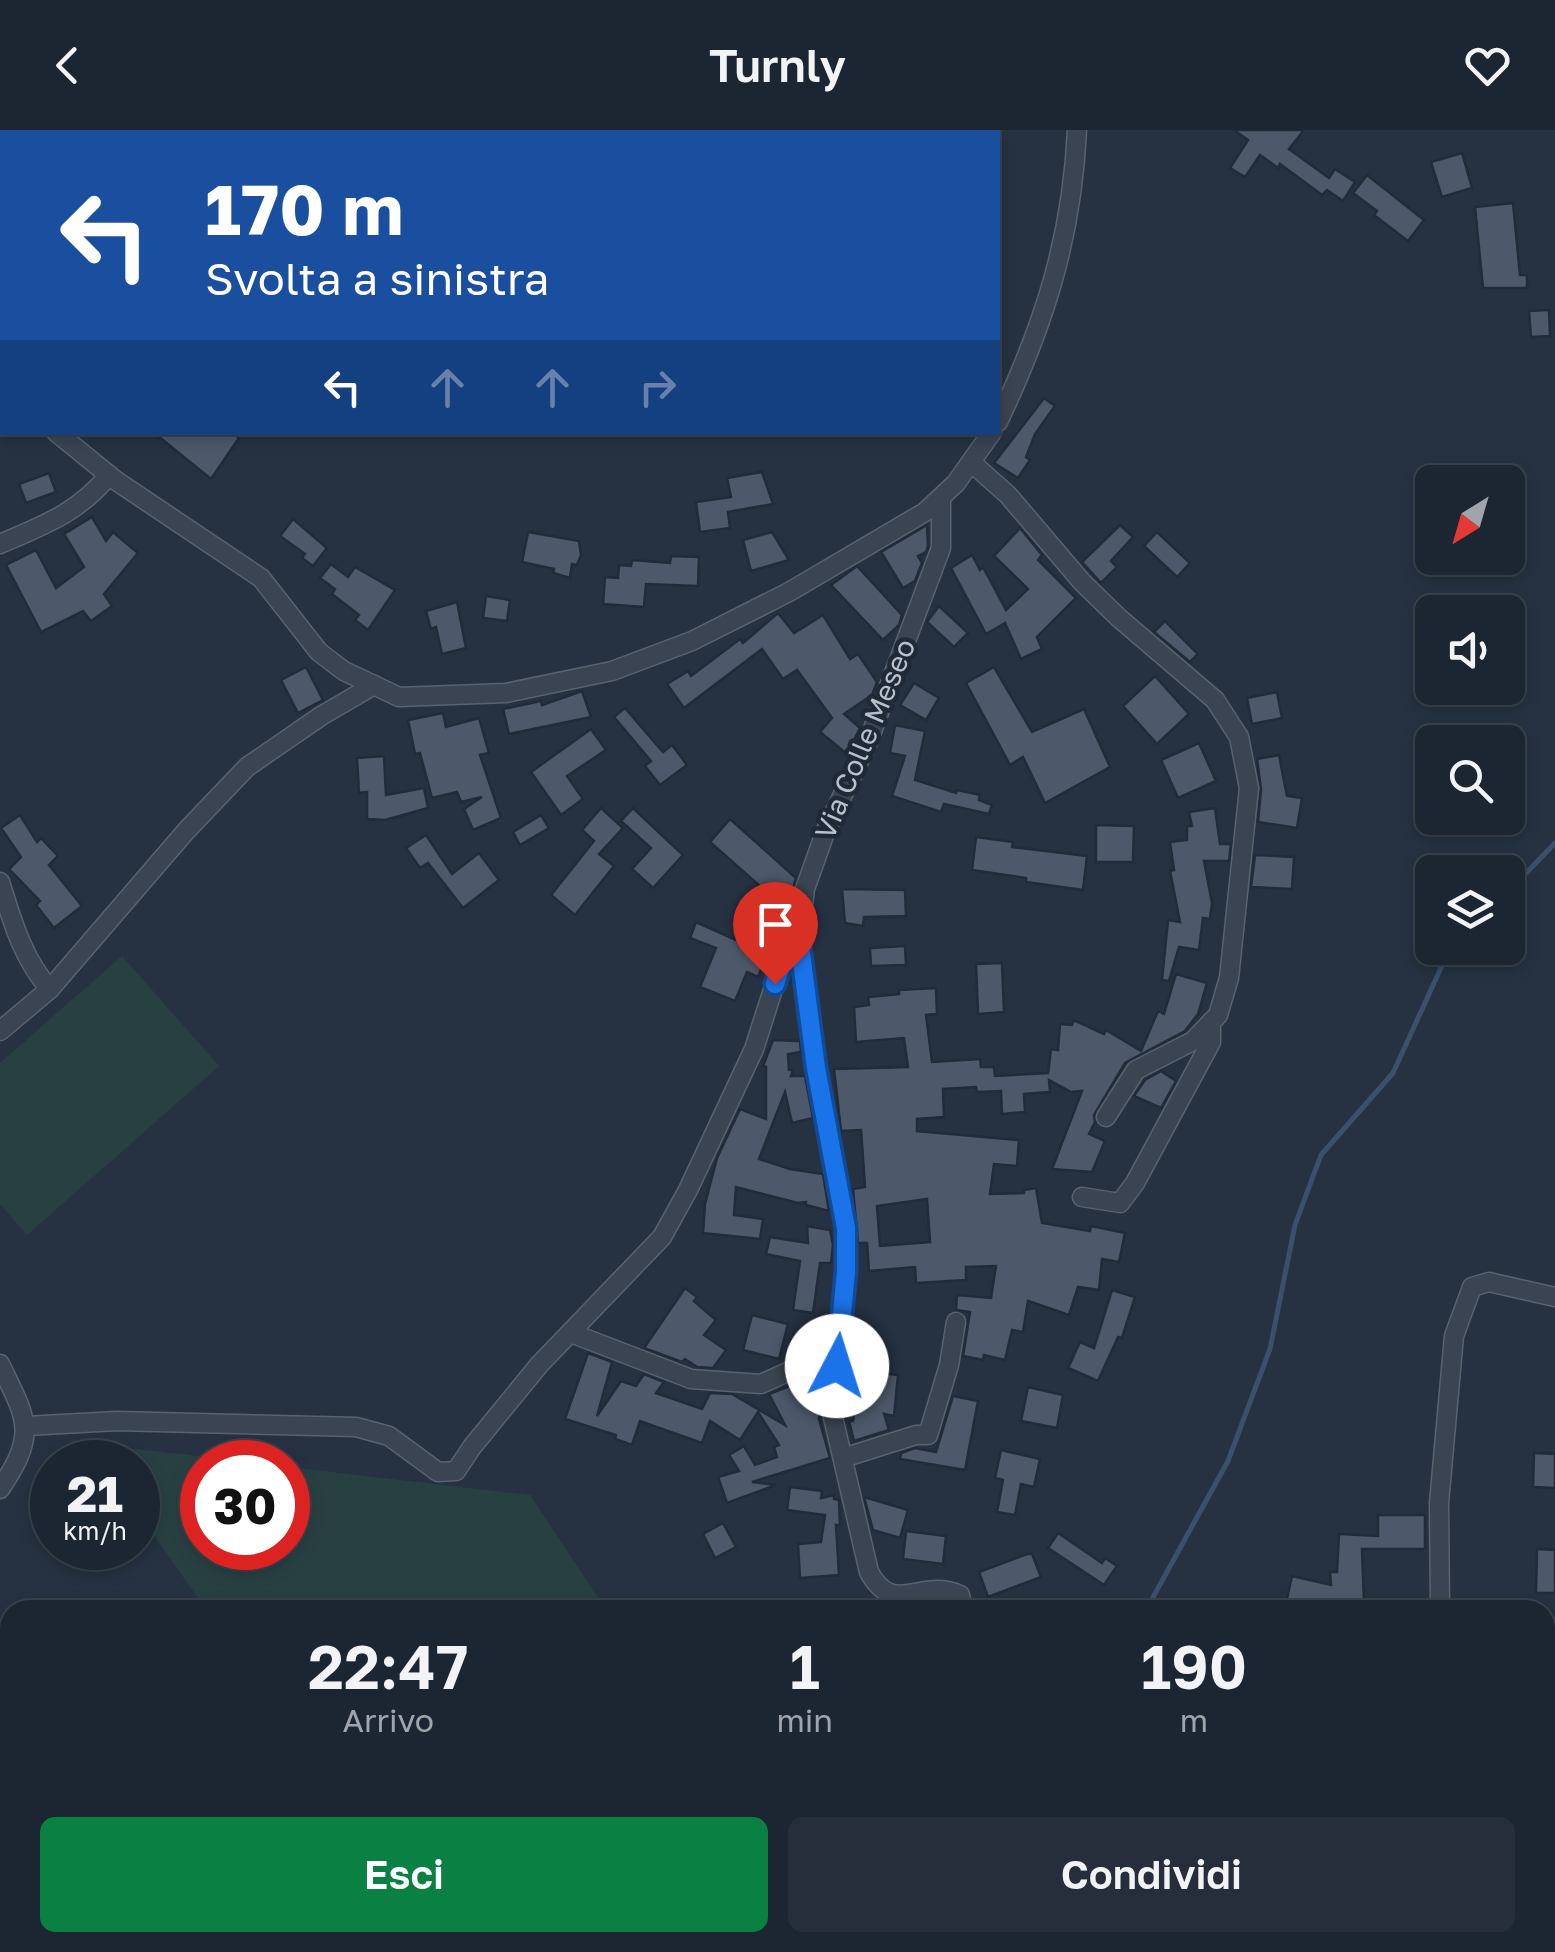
<!DOCTYPE html>
<html lang="it">
<head>
<meta charset="utf-8">
<style>
	:root { --surface:#1c2632; --page:#252e3a; --text:#f1f3f6; --muted:#a0a5ac; --line:#3a434d; --accent:#0b8043 }
	body { margin:0; font-family:"Golos Text",sans-serif; background:var(--page); color:var(--text); height:100vh; display:flex; flex-direction:column; font-size:38px; white-space:nowrap }
	* { box-sizing:border-box; margin:0 }
	p { font-size:32px; color:var(--muted) }
	.icon { flex:none; width:55px; height:55px; fill:none; stroke:currentColor; stroke-width:2; stroke-linecap:round; stroke-linejoin:round }
	.map { position:relative; flex:1; overflow:hidden }
	.details { position:absolute; left:0px; top:1470px; width:1555px; height:352px; display:flex; flex-direction:column; background:var(--surface); border-radius:30px 30px 0 0; box-shadow:0 5px 15px #0003,0 0 0 2px var(--line) }
	.details>* { flex:none }
	.banner { position:absolute; left:0px; top:0px; width:1000px; height:305px; box-shadow:0 5px 15px #0003,0 0 0 2px var(--line); background:#1a4fa0; color:#fff; overflow:hidden }
	.needle { width:65px; rotate:217deg }
	.buttons { position:absolute; left:1415px; top:335px; display:grid; gap:20px }
	.buttons a { display:grid; place-items:center; width:110px; height:110px; border-radius:15px; background:var(--surface); box-shadow:0 5px 15px #0003,0 0 0 2px var(--line); font-size:50px }
	.speed { position:absolute; left:30px; top:1310px; display:flex; gap:20px; font-size:50px; font-weight:700; text-align:center }
	.speed>* { display:grid; place-content:center; width:130px; height:130px; border-radius:50%; background:var(--surface); box-shadow:0 5px 15px #0003,0 0 0 2px var(--line); line-height:1 }
	.speed small { font-size:25px; font-weight:400 }
	.speed .limit { border:15px solid #d22; background:#fff; color:#111 }
	.pin { position:absolute; display:grid; place-items:center; width:85px; height:85px; color:#fff; margin:-102px -42px; border-radius:50% 50% 50% 0; rotate:-45deg; box-shadow:0 0 10px #0007 }
	.pin .icon { rotate:45deg }
	.me { position:absolute; width:110px; margin:-55px; rotate:5deg; stroke-linejoin:round; filter:drop-shadow(0 0 8px #0008) }
	.turn { display:flex; align-items:center; gap:35px; height:210px; padding:0 40px; font-size:45px }
	.turn .icon { width:130px; height:130px; stroke-width:2.5 }
	.turn b { display:block; font-size:70px; line-height:85px }
	.lanes { display:flex; align-items:center; height:95px; padding:0 40px; background:#0003; justify-content:center; gap:50px; direction:ltr }
	.lanes .off { opacity:.35 }
	.eta { display:flex; justify-content:space-evenly; align-items:center; height:170px; text-align:center }
	.eta b { font-size:60px; font-weight:600; line-height:70px }
	.primary-button { display:flex; gap:20px; margin-top:auto; padding:20px 40px }
	.primary-button a { flex:1; height:115px; border-radius:15px; background:var(--accent); color:#fff; font-size:40px; font-weight:600; line-height:115px; text-align:center }
	.primary-button a+a { background:var(--page); color:var(--text) }
	header { display:flex; justify-content:space-between; align-items:center; height:130px; padding:0 40px; background:var(--surface); font-size:45px; font-weight:600 }
	.map>svg:first-child { display:block }
</style>
</head>
<body>
<header><svg class="icon" aria-label="back" viewBox="0 0 24 24"><path d="M15 5l-7 7 7 7"/></svg>Turnly<svg class="icon" aria-label="heart" viewBox="0 0 24 24"><path d="M12 20l-8-8c-3-5 5-10 8-4 3-6 11-1 8 4z"/></svg></header>
<div class="map">
<svg width="1555" height="1822" viewBox="0 0 1555 1822">
	<rect width="100%" height="100%" fill="#263242"/>
	<!-- green -->
	<g fill="#294043">
		<polygon points="122,826 219,936 27,1105 0,1074 0,933"/>
		<polygon points="90,1314 250,1332 202,1332 202,1418 288,1418 288,1337 530,1365 606,1480 206,1480 138,1382 138,1332 103,1332"/>
		<polygon points="10,1725 10,1812 284,1813 262,1822 0,1822 0,1730"/>
	</g>
	<g fill="none" stroke-linecap="round" stroke-linejoin="round">
		<!-- stream -->
		<g stroke="#3c506b" stroke-width="5">
			<polyline points="1508,762 1555,713"/>
			<polyline points="1146,1480 1228,1331 1270,1219 1295,1095 1321,1025 1393,943 1450,818"/>
		</g>
	</g>
	<!-- building -->
	<g fill="#4d596b" stroke="#212b39" stroke-width="2.5" fill-rule="evenodd">
		<polygon points="1234,0 1304,0 1289,19 1329,48 1335,39 1355,52 1343,71 1327,60 1322,65 1280,34 1278,38 1260,25 1245,47 1230,38 1248,10"/>
		<polygon points="1462,23 1472,58 1442,67 1431,32"/>
		<polygon points="1367,45 1424,90 1408,111 1374,85 1377,81 1353,63"/>
		<polygon points="1513,73 1520,145 1527,145 1527,158 1483,158 1475,77"/>
		<polygon points="1549,180 1550,206 1531,207 1529,181"/>
		<polygon points="1044,268 1055,276 1035,304 1026,327 1030,330 1018,348 994,333"/>
		<polygon points="153,302 231,302 239,308 211,349"/>
		<polygon points="762,342 773,374 728,382 730,398 700,402 696,372 731,367 727,348"/>
		<polygon points="49,343 56,362 26,373 19,354"/>
		<polygon points="92,387 106,411 113,402 138,423 104,464 112,476 91,491 83,481 41,502 6,435 36,420 56,458 84,437 64,404"/>
		<polygon points="293,389 327,418 313,436 302,428 305,424 280,406"/>
		<polygon points="927,395 928,416 926,422 918,426 922,433 915,451 903,458 881,422"/>
		<polygon points="1120,395 1133,407 1111,431 1117,437 1101,453 1082,432"/>
		<polygon points="1020,398 1042,425 1038,430 1076,468 1037,507 1042,519 1021,529 1005,493 986,504 951,438 972,425 980,440 983,437 1006,480 1028,459 994,426"/>
		<polygon points="528,402 579,411 581,425 577,435 572,434 570,448 553,443 554,439 522,432"/>
		<polygon points="772,402 789,430 751,441 743,410"/>
		<polygon points="1157,402 1190,433 1177,447 1144,416"/>
		<polygon points="671,426 699,427 698,456 646,454 644,477 603,474 605,447 618,448 619,435 631,436 632,430 670,433"/>
		<polygon points="331,434 348,447 355,437 395,460 368,500 355,490 359,485 332,464 335,459 320,448"/>
		<polygon points="857,436 902,485 899,495 883,510 831,455"/>
		<polygon points="486,466 510,470 507,491 483,488"/>
		<polygon points="457,472 466,518 442,524 436,497 431,499 426,481"/>
		<polygon points="939,476 968,503 954,517 927,492"/>
		<polygon points="778,483 794,503 823,485 850,529 858,524 877,552 872,565 844,584 860,598 847,624 820,602 832,588 797,540 783,549 762,519 684,578 667,554 688,541 691,546 740,509 743,513"/>
		<polygon points="1165,491 1198,524 1190,532 1154,502"/>
		<polygon points="306,537 323,570 298,583 281,550"/>
		<polygon points="994,537 1032,602 1084,579 1110,637 1045,673 1023,627 1010,635 966,553"/>
		<polygon points="1155,546 1189,584 1157,614 1123,576"/>
		<polygon points="914,553 939,568 926,590 900,575"/>
		<polygon points="582,561 591,587 509,604 503,579 541,571 542,575"/>
		<polygon points="1277,562 1282,588 1252,594 1247,568"/>
		<polygon points="625,578 663,622 672,615 687,635 660,655 645,636 651,631 614,587"/>
		<polygon points="443,583 446,597 479,588 489,623 480,625 501,688 473,700 464,679 482,667 461,672 457,662 432,668 420,623 415,624 408,590"/>
		<polygon points="895,595 925,601 915,650 956,663 957,660 980,665 979,670 992,675 989,684 944,674 941,682 892,666 905,626 890,623"/>
		<polygon points="591,599 606,620 567,646 583,669 561,685 531,642"/>
		<polygon points="1199,613 1216,651 1178,668 1161,630"/>
		<polygon points="1279,625 1287,666 1302,668 1297,698 1258,692 1261,659 1257,629"/>
		<polygon points="384,626 386,665 424,658 428,678 385,690 367,689 367,662 359,663 357,628"/>
		<polygon points="601,678 623,698 599,724 614,736 575,785 551,765 594,711 582,700"/>
		<polygon points="633,678 683,725 653,758 632,739 651,718 621,691"/>
		<polygon points="1215,678 1220,714 1231,714 1229,731 1204,731 1212,773 1210,789 1203,788 1199,820 1179,817 1169,851 1162,850 1168,790 1180,792 1170,741 1174,740 1170,712 1187,710 1187,696 1192,696 1189,682"/>
		<polygon points="20,685 37,712 41,708 58,726 49,735 82,776 54,798 36,775 40,771 9,739 21,727 1,698"/>
		<polygon points="541,685 549,698 520,715 513,702"/>
		<polygon points="730,689 796,748 793,758 779,773 710,712"/>
		<polygon points="1096,695 1134,696 1133,732 1096,732"/>
		<polygon points="426,705 452,744 479,723 499,750 463,778 428,733 420,738 406,718"/>
		<polygon points="976,707 1013,712 1012,717 1087,726 1083,760 1026,752 1026,748 972,740"/>
		<polygon points="1255,725 1294,727 1292,759 1251,757"/>
		<polygon points="842,759 905,760 906,786 864,787 863,796 845,793"/>
		<polygon points="696,792 767,824 758,847 747,842 735,871 700,857 716,818 690,808"/>
		<polygon points="905,816 906,835 871,836 870,818"/>
		<polygon points="1002,833 1004,882 978,884 976,834"/>
		<path d="M1176,844L1207,853L1198,884L1185,901L1125,933L1094,985L1095,992L1089,1004L1105,1011L1092,1042L1052,1039L1082,961L1071,962L1049,950L1050,962L1024,964L1025,982L1002,984L1001,961L977,962L976,957L943,959L944,987L917,989V1001L1019,1010L1017,1036L994,1034L990,1064L1024,1063V1060L1036,1058L1042,1093L1090,1101L1091,1096L1125,1103L1119,1132L1102,1129L1099,1160L1078,1157L1069,1185L1028,1171L1023,1202L1012,1200L1005,1230L984,1225L983,1230L963,1226L970,1182L956,1180L957,1165L991,1168L996,1136L966,1137V1150L916,1153L915,1137L869,1141L867,1113H858L853,1059L865,1057L861,1000L841,1001L834,939L908,937L904,908L856,912L854,877L869,875L868,867L899,864V860L936,858L937,884L926,885L932,932L980,929L981,937H994L995,946L1048,943L1051,919L1058,920L1060,894L1072,895L1074,890L1104,904L1106,900L1141,921L1158,881L1164,884ZM927,1069L930,1112L880,1116L877,1076Z"/>
		<polygon points="773,910 800,911 801,922 788,924 789,940 793,940 791,946 805,946 813,988 792,993 785,962 759,1029 790,1039 823,1044 829,1081 806,1075 806,1072 798,1073 736,1057 734,1085 763,1089 760,1109 703,1103 705,1074 717,1028 740,979 766,989 766,937 763,936"/>
		<polygon points="1161,941 1176,951 1161,978 1134,966 1145,950"/>
		<polygon points="807,1096 830,1100 833,1115 831,1133 820,1133 813,1183 793,1180 800,1131 766,1124 770,1107 808,1113"/>
		<polygon points="685,1158 697,1167 694,1171 716,1190 704,1205 726,1220 713,1238 697,1237 685,1229 682,1232 644,1218"/>
		<polygon points="1112,1160 1135,1167 1122,1208 1118,1207 1098,1251 1068,1238 1080,1212 1094,1218"/>
		<polygon points="752,1185 788,1194 779,1229 743,1220"/>
		<polygon points="588,1223 612,1232 597,1286 621,1251 636,1256 644,1244 664,1252 656,1263 702,1279 710,1263 732,1264 785,1295 769,1264 815,1246 819,1255 812,1258 820,1277 819,1289 830,1328 752,1352 776,1355 727,1373 718,1347 739,1341 729,1325 744,1316 755,1335 777,1327 774,1317 779,1315 758,1282 740,1310 710,1291 702,1313 640,1291 632,1315 615,1309 616,1305 565,1289"/>
		<polygon points="858,1241 898,1245 894,1286 884,1284 889,1300 854,1311 849,1291 853,1291"/>
		<polygon points="1028,1257 1063,1265 1057,1298 1021,1291"/>
		<polygon points="953,1266 978,1271 965,1340 900,1329 901,1323 915,1318 936,1322"/>
		<polygon points="1001,1320 1040,1329 1034,1357 1021,1354 1015,1385 997,1382 1003,1350 995,1348"/>
		<polygon points="1534,1323 1555,1324 1555,1358 1533,1357"/>
		<polygon points="790,1357 822,1361 821,1368 834,1365 834,1369 839,1370 840,1396 836,1395 839,1445 800,1448 798,1414 821,1412 825,1385 787,1380"/>
		<polygon points="864,1367 908,1380 900,1408 873,1400"/>
		<polygon points="1378,1385 1425,1385 1425,1419 1362,1419 1364,1472 1314,1474 1313,1479 1286,1473 1292,1446 1331,1455 1330,1442 1337,1442 1339,1404 1378,1406"/>
		<polygon points="723,1393 736,1417 715,1428 703,1404"/>
		<polygon points="906,1401 946,1406 943,1434 903,1429"/>
		<polygon points="1058,1403 1102,1433 1105,1428 1117,1436 1104,1455 1048,1418"/>
		<polygon points="1537,1419 1555,1420 1555,1463 1536,1463"/>
		<polygon points="1027,1424 1032,1424 1041,1447 988,1467 979,1442"/>
	</g>
	<g fill="none" stroke-linecap="round" stroke-linejoin="round">
		<defs>
			<g id="minor">
				<polyline points="0,247 2,250"/>
				<path d="M998,292C1044,195 1072,108 1077,0"/>
				<polyline points="56,302 115,350 261,448 319,522 344,541 399,567 506,563 612,541 692,511 789,462 925,382 956,353 992,302"/>
				<polyline points="972,333 1008,365 1082,452 1119,488 1215,570 1239,607 1249,658 1229,848 1218,885 1193,911 1136,940 1106,987"/>
				<path d="M941,369V418L868,612L826,700L805,759L799,808L816,938L846,1097V1142L832,1283L869,1442C894,1488 921,1447 960,1465L963,1480"/>
				<path d="M0,414C44,395 78,383 109,345"/>
				<path d="M0,752C12,790 23,830 50,859"/>
				<polyline points="0,901 50,859 186,701 247,637 321,586 374,555"/>
				<polyline points="1082,1067 1120,1073 1135,1053 1211,912 1211,892"/>
				<polyline points="571,1203 691,1249 761,1254 807,1233 837,1235"/>
				<path d="M0,1234C27,1290 38,1303 0,1359"/>
				<polyline points="26,1296 117,1291 356,1297 389,1306 438,1342 456,1341 472,1317 539,1235 662,1107 688,1060 754,919 785,822 799,808"/>
				<polyline points="843,1328 916,1305 928,1305 949,1235 956,1192"/>
				<polyline points="1440,1480 1439,1373 1454,1206 1472,1157 1489,1152 1555,1167"/>
				<polyline points="1545,1499 1555,1499"/>
				<polyline points="0,1739 10,1731"/>
				<polyline points="993,1812 996,1822"/>
				<polyline points="432,1822 444,1812"/>
			</g>
		</defs>
		<!-- minor casing -->
		<use href="#minor" stroke="#59626f" stroke-width="21"/>
		<!-- minor -->
		<use href="#minor" stroke="#3b4452" stroke-width="18"/>
	</g>
	<g fill="none" stroke-linecap="round" stroke-linejoin="round">
		<defs>
			<polyline id="route" points="775,854 785,822 799,808 816,938 846,1098 846,1142 837,1236"/>
		</defs>
		<!-- route casing -->
		<use href="#route" stroke="#114b97" stroke-width="25"/>
		<!-- route -->
		<use href="#route" stroke="#1a73e8" stroke-width="18"/>
	</g>
	<g text-anchor="middle" stroke-width="9" stroke-linejoin="round" paint-order="stroke">
		<!-- street labels -->
		<g font-size="28" fill="#b8c0cc" stroke="#1f2937">
			<text transform="translate(865 609) rotate(-67)" y="10">Via Colle Meseo</text>
		</g>
	</g>
</svg>
<div class="buttons">
<a><svg class="needle" viewBox="-14 -14 28 28"><path d="M0-13l5 13h-10z" fill="#e53935"/><path d="M0 13l5-13h-10z" fill="#a0a5ac"/></svg></a>
<a><svg class="icon" aria-label="sound" viewBox="0 0 24 24"><path d="M4 9h4l5-4v14l-5-4H4zM17 9q2 3 0 6"/></svg></a>
<a><svg class="icon" aria-label="search" viewBox="0 0 24 24"><circle cx="10" cy="10" r="6"/><path d="M15 15l6 6"/></svg></a>
<a><svg class="icon" aria-label="layers" viewBox="0 0 24 24"><path d="M12 4l9 5-9 5-9-5zM3 14l9 5 9-5"/></svg></a>
</div>
<div class="speed"><div>21<small>km/h</small></div><div class="limit">30</div></div>
<div class="pin" style="left:775px;top:854px;background:#d93025"><svg class="icon" aria-label="arrive" viewBox="0 0 24 24"><path d="M6 21V4h12l-3 4 3 4H6"/></svg></div>
<svg class="me" style="left:837px;top:1236px" viewBox="-20 -20 40 40"><circle r="19" fill="#fff"/><path d="M0-13L10 11 0 6-10 11z" fill="#1a73e8"/></svg>
<div class="banner">
<div class="turn"><svg class="icon" aria-label="left" viewBox="0 0 24 24"><path d="M17 20v-9H6M10 6l-5 5 5 5"/></svg><div><b>170 m</b>Svolta a sinistra</div></div>
<div class="lanes"><svg class="icon" aria-label="left" viewBox="0 0 24 24"><path d="M17 20v-9H6M10 6l-5 5 5 5"/></svg><svg class="icon off" aria-label="ahead" viewBox="0 0 24 24"><path d="M12 20V5M6 11l6-6 6 6"/></svg><svg class="icon off" aria-label="ahead" viewBox="0 0 24 24"><path d="M12 20V5M6 11l6-6 6 6"/></svg><svg class="icon off" aria-label="right" viewBox="0 0 24 24"><path d="M7 20v-9h11M14 6l5 5-5 5"/></svg></div>
</div>
<section class="details">
<div class="eta">
<div><b>22:47</b><p>Arrivo</p></div>
<div><b>1</b><p>min</p></div>
<div><b>190</b><p>m</p></div>
</div>
<div class="primary-button"><a>Esci</a><a>Condividi</a></div>
</section>
</div>
</body>
</html>
